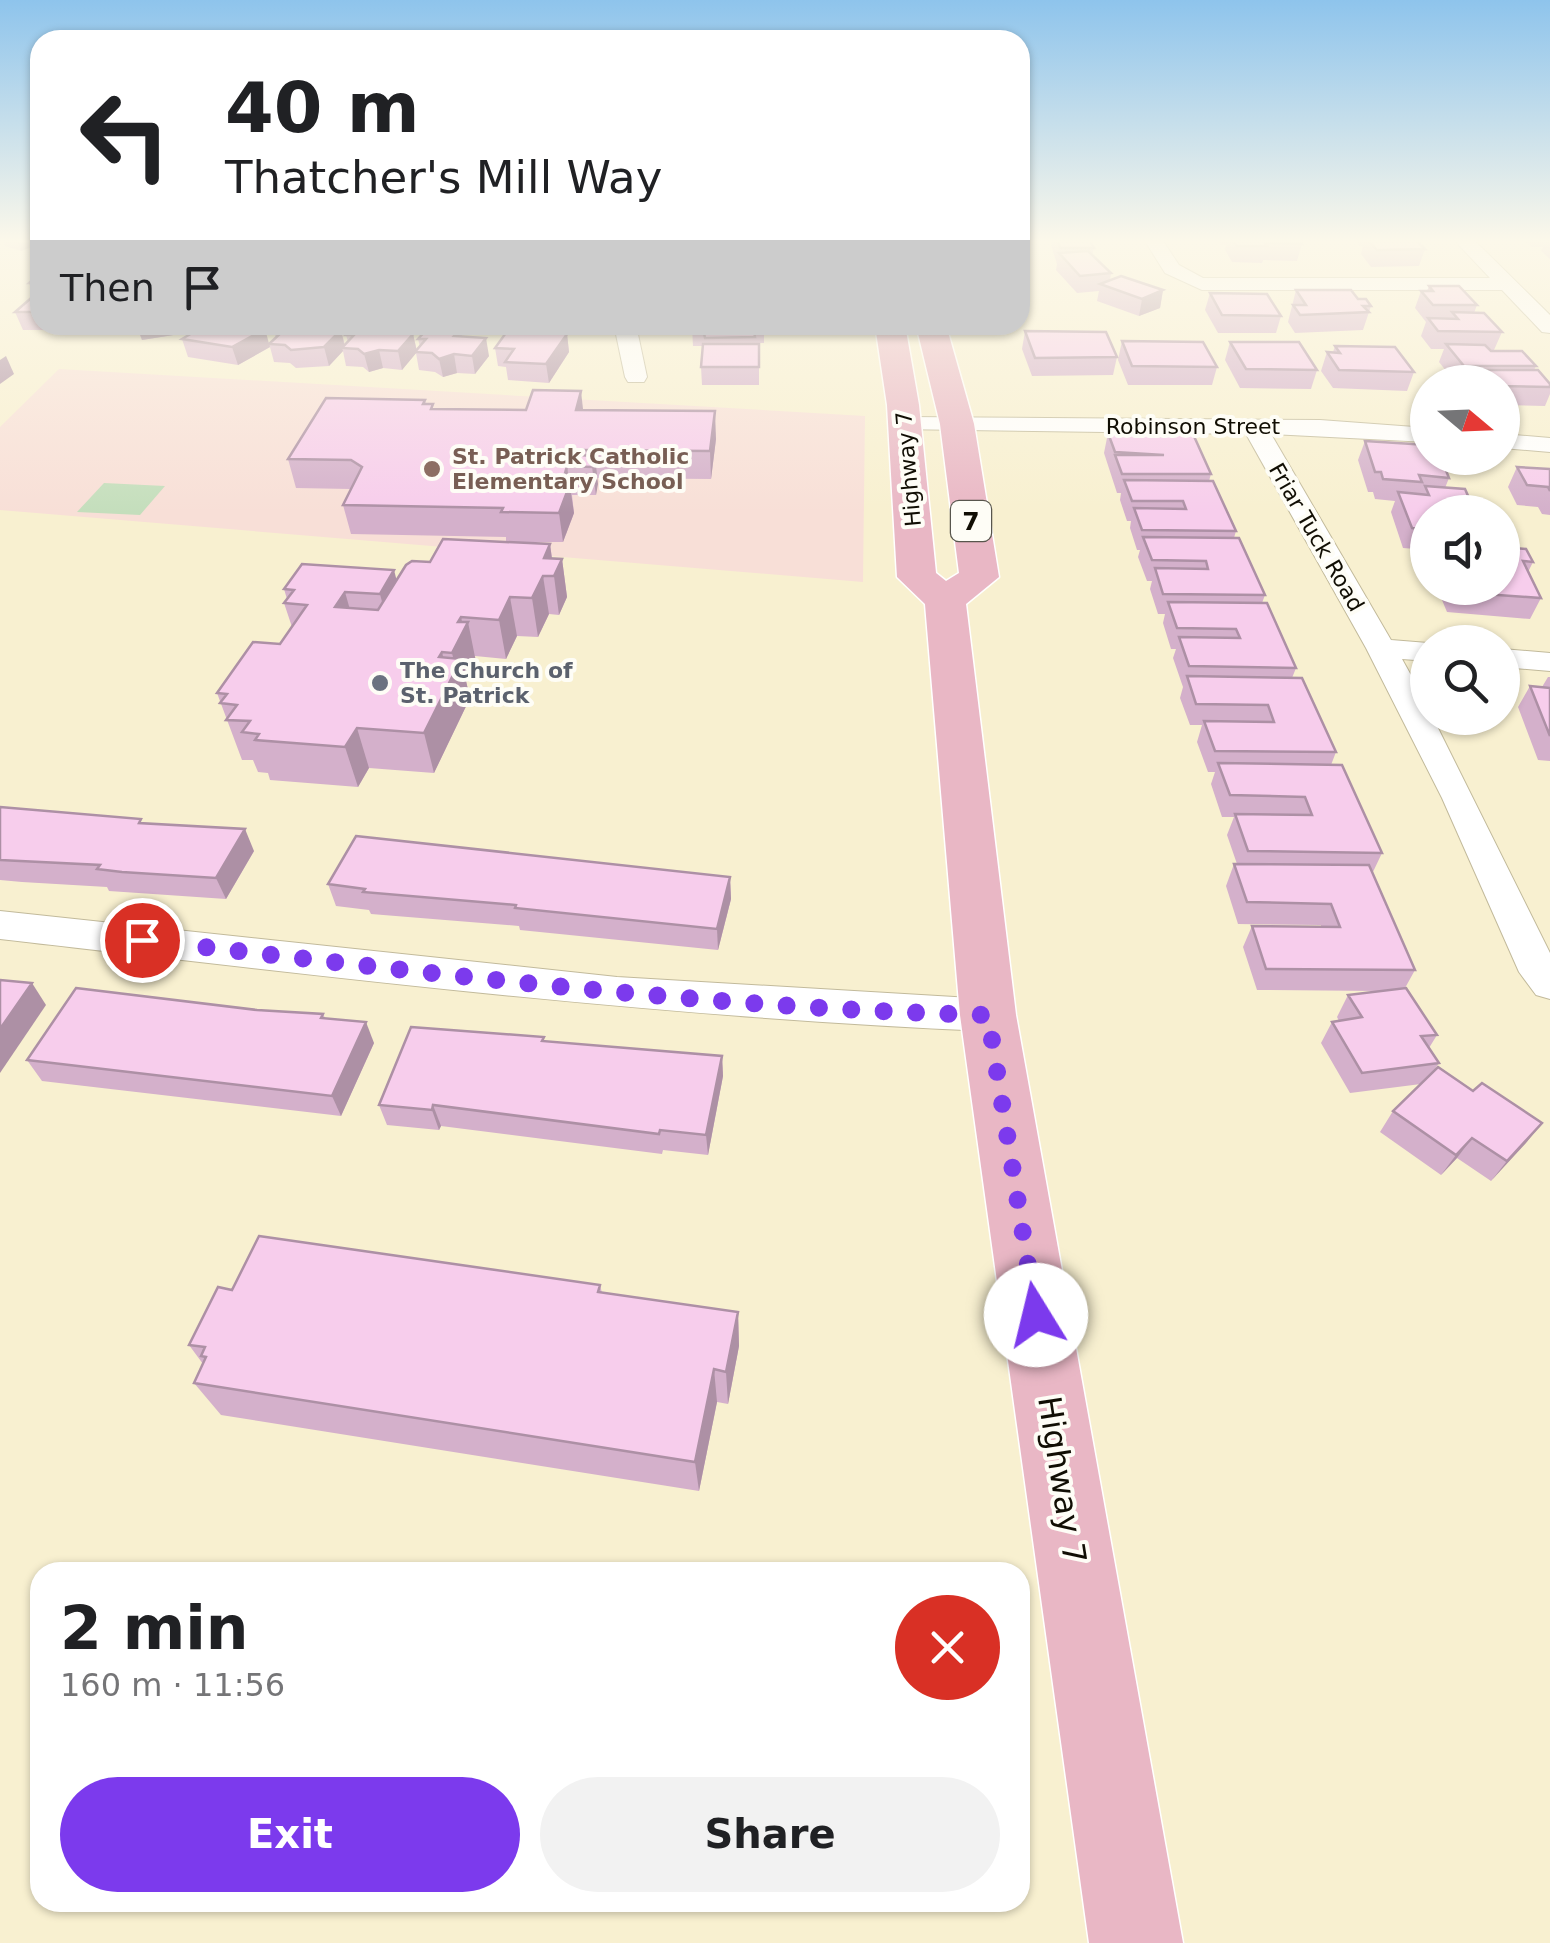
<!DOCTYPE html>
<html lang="en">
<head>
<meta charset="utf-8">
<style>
	:root { --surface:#fff; --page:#f2f2f2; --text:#202124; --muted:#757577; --accent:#7c3aed }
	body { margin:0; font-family:"DejaVu Sans",sans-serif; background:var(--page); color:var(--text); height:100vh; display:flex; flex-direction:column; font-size:38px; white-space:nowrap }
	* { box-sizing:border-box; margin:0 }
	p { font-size:32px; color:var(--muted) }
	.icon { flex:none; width:55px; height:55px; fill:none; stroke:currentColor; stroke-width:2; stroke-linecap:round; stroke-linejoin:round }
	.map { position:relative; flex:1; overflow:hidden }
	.sheet { position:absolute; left:30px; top:1562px; width:1000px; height:350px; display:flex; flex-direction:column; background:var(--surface); border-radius:30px; box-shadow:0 2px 8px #0004 }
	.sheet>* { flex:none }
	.top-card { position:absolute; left:30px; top:30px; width:1000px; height:305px; border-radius:30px; box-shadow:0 2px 8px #0004; background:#fff; color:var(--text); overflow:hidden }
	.needle { width:65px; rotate:109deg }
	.fabs { position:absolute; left:1410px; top:365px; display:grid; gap:20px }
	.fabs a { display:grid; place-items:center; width:110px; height:110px; border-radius:50%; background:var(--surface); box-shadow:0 2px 8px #0004; font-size:50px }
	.pin { position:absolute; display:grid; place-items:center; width:85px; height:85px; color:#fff; margin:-42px; border:5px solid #fff; border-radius:50%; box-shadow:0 2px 10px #0007 }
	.me { position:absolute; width:110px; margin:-55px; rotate:351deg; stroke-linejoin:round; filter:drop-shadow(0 0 8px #0008) }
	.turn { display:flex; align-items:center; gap:35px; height:210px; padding:0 30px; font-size:45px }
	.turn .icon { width:130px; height:130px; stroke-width:2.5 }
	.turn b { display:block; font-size:70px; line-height:85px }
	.then { display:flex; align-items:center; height:95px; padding:0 30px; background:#0003; gap:20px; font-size:38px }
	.round { display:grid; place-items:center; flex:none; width:105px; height:105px; border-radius:52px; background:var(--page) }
	.overview { display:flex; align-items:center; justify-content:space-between; height:170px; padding:0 30px }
	h1 { font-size:60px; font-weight:700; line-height:75px }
	.cta { display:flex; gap:20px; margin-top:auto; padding:20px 30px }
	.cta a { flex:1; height:115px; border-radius:60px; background:var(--accent); color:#fff; font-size:40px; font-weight:700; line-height:115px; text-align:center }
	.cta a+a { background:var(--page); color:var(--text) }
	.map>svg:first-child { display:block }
</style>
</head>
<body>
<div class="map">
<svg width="1550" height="1943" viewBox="0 0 1550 1943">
	<rect width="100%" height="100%" fill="#f8f0d0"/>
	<!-- education -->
	<polygon fill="#f8dfd7" points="59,369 865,416 863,582 0,510 0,427"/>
	<!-- green -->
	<polygon fill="#c4debc" points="104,483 165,486 140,515 77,512"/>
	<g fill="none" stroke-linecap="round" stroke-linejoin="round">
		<defs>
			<g id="minor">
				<polygon points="1145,241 1163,241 1179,265 1203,278 1490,278 1455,241 1475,241 1550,315 1550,333 1542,332 1502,290 1202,290 1165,273"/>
				<polygon points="614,325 636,325 647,377 644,382 628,382 625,377"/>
				<polygon points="904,417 1320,420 1428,428 1428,442 1271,434 1391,640 1428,643 1428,661 1402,659 1428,706 1428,718 1433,718 1550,953 1550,999 1536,995 1519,972 1442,798 1366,648 1246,434 895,429 892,424 895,419"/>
				<polygon points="1502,434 1550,438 1550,452 1502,448"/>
				<polygon points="1502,649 1550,653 1550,671 1502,667"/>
				<path d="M0,911L617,977L988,999L1003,1004L1009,1015L1003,1026L988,1031C657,1017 329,977 0,939Z"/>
			</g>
			<polygon id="primary" points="875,325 905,325 919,405 936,573 946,581 959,573 940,424 916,325 946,325 974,424 999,577 966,604 1016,1015 1183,1943 1089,1943 960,1015 925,604 897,577 887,405"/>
		</defs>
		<!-- minor casing -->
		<use href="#minor" stroke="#c2ba9b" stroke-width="2"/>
		<!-- primary casing -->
		<use href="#primary" stroke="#fff" stroke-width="3"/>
		<!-- minor -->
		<use href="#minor" fill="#fff" fill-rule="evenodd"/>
		<!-- primary -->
		<use href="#primary" fill="#e9b7c5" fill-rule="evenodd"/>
	</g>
	<!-- wall -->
	<g fill="#d4b0cb">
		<polygon points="3,241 40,241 21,251 5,246"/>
		<polygon points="1052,241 1090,241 1094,248 1092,255 1111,273 1110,280 1163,290 1160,308 1139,316 1097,301 1099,291 1077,293 1056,270 1057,264 1051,245"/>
		<polygon points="1219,241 1300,241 1302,244 1297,261 1263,260 1262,263 1232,262 1225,250 1226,245 1221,245"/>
		<polygon points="1356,241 1417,241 1425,249 1419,266 1371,267 1361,254 1363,246 1360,246"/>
		<polygon points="1525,241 1550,241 1550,259 1541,251 1543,247 1532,247"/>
		<polygon points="40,273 40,325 65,325 60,330 23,330 15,312 34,295 29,283"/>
		<polygon points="1429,286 1477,305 1474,313 1502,332 1494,350 1490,350 1536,366 1534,370 1550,384 1550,394 1545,406 1502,405 1502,382 1455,382 1439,362 1444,349 1431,349 1421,336 1426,322 1415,308 1421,291 1427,291"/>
		<polygon points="1296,290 1358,299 1371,306 1363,330 1295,333 1288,322"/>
		<polygon points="1210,293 1281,316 1276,333 1218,333 1205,310"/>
		<polygon points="125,325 137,325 186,333 142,340 139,333 128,332"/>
		<polygon points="387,325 389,332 413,334 417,351 420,347 418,339 460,329 462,336 489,356 475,374 457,373 443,377 435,372 419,370 416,353 402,370 383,368 369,372 363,367 346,366 343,351 329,366 296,368 290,363 274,362 270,347 238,365 188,357 182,339 194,332 192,326 269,344 276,338 274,331 318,328 341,330 345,345 348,342 346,335"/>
		<polygon points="689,325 764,325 764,343 755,343 759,344 759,385 702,385 701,367 703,346 693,346 692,327 689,327"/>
		<polygon points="1025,331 1117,357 1113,375 1032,376 1022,349"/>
		<polygon points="567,334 569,352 549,383 508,380 506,367 498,366 495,348"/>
		<polygon points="1122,341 1217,367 1212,385 1128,385 1118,360"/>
		<polygon points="1230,342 1317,370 1311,389 1240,388 1225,360"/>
		<polygon points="1335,346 1414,372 1407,391 1333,388 1321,371 1327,352 1333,352"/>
		<polygon points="425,400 426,404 434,409 583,410 716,439 711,479 597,478 596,495 572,495 574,513 563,542 506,542 506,537 351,534 343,505 351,489 296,488 288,459"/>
		<polygon points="1108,433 1211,474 1209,481 1236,531 1234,538 1265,595 1262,603 1296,668 1292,678 1336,752 1331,765 1382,853 1372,874 1415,970 1405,988 1437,1035 1429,1048 1439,1063 1432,1073 1542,1123 1491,1181 1457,1158 1441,1175 1380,1132 1393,1111 1421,1084 1350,1093 1321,1043 1332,1022 1339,1021 1337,1017 1348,995 1379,991 1257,990 1243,947 1252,926 1321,927 1321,925 1238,924 1226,886 1234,864 1237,864 1227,835 1234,817 1222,817 1211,784 1215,772 1208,772 1197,742 1202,725 1190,725 1180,698 1183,687 1173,658 1176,649 1171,649 1163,623 1165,614 1158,614 1150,589 1152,581 1147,581 1138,557 1140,550 1137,550 1130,528 1131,521 1127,521 1120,500 1121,493 1117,493 1104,453"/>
		<polygon points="1365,441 1449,478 1445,488 1469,498 1486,509 1484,512 1428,512 1428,550 1403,548 1391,512 1395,501 1375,499 1373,492 1368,492 1358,460"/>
		<polygon points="1517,467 1550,469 1550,515 1542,514 1538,507 1517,505 1508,487"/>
		<polygon points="550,544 552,558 562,559 567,597 559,615 549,614 538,637 517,636 506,659 475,656 476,662 466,681 470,698 434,773 369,768 358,787 270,780 268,773 258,772 253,760 242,760 217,693 280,644 292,627 284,603 287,599 284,589 397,580 430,562"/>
		<polygon points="1502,547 1533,562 1528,572 1541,598 1530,619 1447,612 1437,588 1502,588"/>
		<polygon points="1548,677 1550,677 1550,761 1538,760 1518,707 1530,686 1542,687"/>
		<polygon points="0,807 143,823 254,851 226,899 109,891 107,887 22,882 0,880"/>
		<polygon points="730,877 731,899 718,950 520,930 519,926 371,914 369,910 336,906 328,884"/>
		<polygon points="257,1010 323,1014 325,1018 374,1043 341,1116 42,1081 27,1060"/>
		<polygon points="545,1041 722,1056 723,1076 708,1155 663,1150 662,1154 441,1126 439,1130 387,1125 379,1105"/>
		<polygon points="600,1285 602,1293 738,1312 739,1346 728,1404 717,1402 699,1491 221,1415 194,1383 203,1364 189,1345 232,1290"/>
	</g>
	<!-- shaded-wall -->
	<g fill="#ad90a5">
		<polygon points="17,241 40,241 40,244 21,251"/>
		<polygon points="1163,290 1160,308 1139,316 1142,299"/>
		<polygon points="137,325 184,325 186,333 142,340"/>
		<polygon points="265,329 270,347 238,365 232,347"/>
		<polygon points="341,330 345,348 342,348 343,351 329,366 324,347"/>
		<polygon points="413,334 417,352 402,370 398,351"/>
		<polygon points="567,334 569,352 549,383 546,364"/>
		<polygon points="486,338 489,356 475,374 472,356"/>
		<polygon points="379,350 383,368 369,372 364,354"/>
		<polygon points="454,354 457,373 443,377 439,359"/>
		<polygon points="6,356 14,374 0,384 0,360"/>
		<polygon points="581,391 584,418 576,410"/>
		<polygon points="715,411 716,439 711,479 710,451"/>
		<polygon points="595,456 598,484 596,495 592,467"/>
		<polygon points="567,466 574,513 563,542 559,513 562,484"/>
		<polygon points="550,544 554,575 562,559 567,597 559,615 554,576 544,558"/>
		<polygon points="394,570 404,608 390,633 380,594"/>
		<polygon points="543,576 549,614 538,637 532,598"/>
		<polygon points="345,592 356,631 335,607"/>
		<polygon points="510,597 517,636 506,659 499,620"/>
		<polygon points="461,617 464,631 468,622 476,662 466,681 470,698 434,773 424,733 439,657 442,652 449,683 456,670 452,653 458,622"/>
		<polygon points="357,728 369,768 358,787 345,747"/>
		<polygon points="245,829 254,851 226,899 216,878"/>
		<polygon points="730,877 731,899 718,950 717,929"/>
		<polygon points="32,983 46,1005 0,1073 0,1029"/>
		<polygon points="366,1022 374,1043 341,1116 332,1096"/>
		<polygon points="722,1056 723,1076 708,1155 706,1135"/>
		<polygon points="433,1105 441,1126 439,1130 432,1110"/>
		<polygon points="1542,1123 1526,1143 1491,1181 1507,1161"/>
		<polygon points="1472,1138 1457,1158 1441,1175 1456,1155"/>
		<polygon points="738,1312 739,1346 728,1404 726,1372"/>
		<polygon points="714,1369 717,1402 699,1491 695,1462"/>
	</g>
	<!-- building -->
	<g fill="#f7cdec" stroke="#ad90a5" stroke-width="2.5">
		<polygon points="1058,241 1090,241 1094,248 1060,248"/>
		<polygon points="1233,241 1300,241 1302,244 1265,243 1267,246 1237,246"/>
		<polygon points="1369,241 1417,241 1425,249 1377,250"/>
		<polygon points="1088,251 1111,273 1080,276 1059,253"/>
		<polygon points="40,273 40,283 29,283"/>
		<polygon points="1121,276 1163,290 1142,299 1100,284"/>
		<polygon points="1429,286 1459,286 1477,305 1433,305 1421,291 1433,291"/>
		<polygon points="1296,290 1351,290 1358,299 1366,299 1371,306 1363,306 1369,312 1300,315 1293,305 1306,305"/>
		<polygon points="38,292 40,292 40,312 15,312"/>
		<polygon points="1210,293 1267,294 1281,316 1222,315"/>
		<polygon points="1452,312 1484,313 1502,332 1438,331 1428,318 1458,319"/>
		<polygon points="195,325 240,325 265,329 232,347 182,339 199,329 192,326"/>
		<polygon points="281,325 311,325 309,328 341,330 324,347 291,350 285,345 269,344 282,332 274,331"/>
		<polygon points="358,325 387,325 381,332 413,334 398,351 379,350 364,354 358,349 342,348 354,335 346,335"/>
		<polygon points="692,325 756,325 753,325 755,337 705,338 703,328 692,328"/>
		<polygon points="429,327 460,329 454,336 486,338 472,356 454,354 439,359 432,353 415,352 426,339 418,339"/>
		<polygon points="508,330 567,334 546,364 505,362 514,349 495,348"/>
		<polygon points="1025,331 1106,332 1117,357 1035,358"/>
		<polygon points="1122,341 1203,342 1217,367 1132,366"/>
		<polygon points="1230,342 1299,342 1317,370 1246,369"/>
		<polygon points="703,344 759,344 759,367 701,367"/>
		<polygon points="1446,344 1485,345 1491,351 1522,351 1536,366 1464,366"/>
		<polygon points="1335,346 1395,347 1414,372 1339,370 1327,352 1340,353"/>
		<polygon points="1473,370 1538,370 1550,384 1550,387 1502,386 1502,382 1483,382"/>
		<polygon points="533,390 581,391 576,410 715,411 710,451 581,450 579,455 595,456 592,467 567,466 562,484 570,484 559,513 501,512 503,508 343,505 362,467 351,460 288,459 326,398 425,400 423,404 433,404 431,409 526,410"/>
		<polygon points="1108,433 1193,434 1211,474 1122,474 1115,455 1164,455 1115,452"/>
		<polygon points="1365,441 1428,445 1428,458 1441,458 1449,478 1419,475 1422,482 1383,479 1381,472 1375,472"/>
		<polygon points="1517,467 1550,469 1550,491 1548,487 1527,485"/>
		<polygon points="1124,480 1213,481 1236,531 1142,530 1134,508 1186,509 1183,501 1132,501"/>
		<polygon points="1425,486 1465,489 1469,498 1483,500 1486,509 1478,508 1480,512 1428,512 1428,529 1412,528 1398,492 1429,495"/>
		<polygon points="1143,537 1239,538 1265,595 1163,594 1155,568 1208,569 1206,561 1152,560"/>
		<polygon points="443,539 550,544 544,558 562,559 554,576 543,576 532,598 510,597 499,620 461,617 458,622 468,622 452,653 442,652 439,657 461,659 424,733 357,728 345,747 255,740 259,734 242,732 250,721 226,720 237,705 220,703 227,694 217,693 253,642 280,644 307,605 284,603 294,590 284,589 302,564 394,570 380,594 345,592 335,607 378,610 406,565 412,561 430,562"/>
		<polygon points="1502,547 1526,549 1533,562 1523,561 1541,598 1456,592 1454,588 1502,588"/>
		<polygon points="1168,602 1267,603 1296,668 1189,666 1179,637 1240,638 1236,629 1177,628"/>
		<polygon points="1187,676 1302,678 1336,752 1215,751 1204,721 1274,722 1268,705 1196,704"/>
		<polygon points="1530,686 1550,688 1550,736"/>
		<polygon points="1218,763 1342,765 1382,853 1248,851 1235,814 1312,815 1305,797 1230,795"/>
		<polygon points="0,807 141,819 139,823 245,829 216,878 122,872 97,869 100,865 0,860"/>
		<polygon points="356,836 730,877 717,929 515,908 516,905 363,892 365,889 328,884"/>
		<polygon points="1234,864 1369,865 1415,970 1266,969 1252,926 1340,927 1331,904 1247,902"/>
		<polygon points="0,980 32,983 0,1029"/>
		<polygon points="76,988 257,1010 323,1014 321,1018 366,1022 332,1096 27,1060"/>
		<polygon points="1406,988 1437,1035 1421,1036 1439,1063 1362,1073 1332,1022 1362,1017 1348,995"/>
		<polygon points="411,1027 544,1037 542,1041 722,1056 706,1135 660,1130 659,1134 433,1105 432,1110 379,1105"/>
		<polygon points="1438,1067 1473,1091 1482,1083 1542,1123 1507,1161 1472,1138 1456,1155 1393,1111"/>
		<polygon points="259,1236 600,1285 598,1292 738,1312 726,1372 714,1369 695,1462 194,1383 206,1357 201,1356 205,1347 189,1345 218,1287 232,1290"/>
	</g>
	<!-- sky -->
	<linearGradient id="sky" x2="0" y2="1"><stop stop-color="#8ec4ec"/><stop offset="0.47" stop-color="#fcf8ea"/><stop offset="1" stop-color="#fcf8ea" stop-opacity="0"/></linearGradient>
	<rect width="1550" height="513" fill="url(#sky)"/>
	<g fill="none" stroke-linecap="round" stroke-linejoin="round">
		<!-- route -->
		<path stroke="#7c3aed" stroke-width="18" stroke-dasharray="0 32.4" d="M142,940C424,972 704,1008 988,1015L1036,1315"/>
	</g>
	<!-- markers -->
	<circle fill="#8d6e63" stroke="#fefdf6" stroke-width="4" cx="432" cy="469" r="10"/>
	<circle fill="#6b7280" stroke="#fefdf6" stroke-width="4" cx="380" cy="683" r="10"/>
	<g text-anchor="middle" stroke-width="8" stroke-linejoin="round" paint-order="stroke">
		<!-- far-street labels -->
		<g font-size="22" fill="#110e04" stroke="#fefdf6">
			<text x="1193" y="434">Robinson Street</text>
			<text transform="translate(908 469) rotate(-95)" y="8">Highway 7</text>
			<text transform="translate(1317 537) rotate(60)" y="8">Friar Tuck Road</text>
		</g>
		<!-- far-education labels -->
		<g font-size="22" font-weight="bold" fill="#785e54" stroke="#fefdf6" text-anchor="start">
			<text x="452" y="464">St. Patrick Catholic<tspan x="452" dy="25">Elementary School</tspan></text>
		</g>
		<!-- far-worship labels -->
		<g font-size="22" font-weight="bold" fill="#5b616d" stroke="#fefdf6" text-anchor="start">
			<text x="400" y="678">The Church of<tspan x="400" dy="25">St. Patrick</tspan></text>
		</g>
		<!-- shield labels -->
		<rect fill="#fefdf6" stroke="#58564d" stroke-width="2.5" x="951" y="501" width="40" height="40" rx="8"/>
		<g font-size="25" font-weight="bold" fill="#110e04">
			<text x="971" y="530">7</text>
		</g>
		<!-- near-street labels -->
		<g font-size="32" fill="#110e04" stroke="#fefdf6">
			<text transform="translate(1062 1480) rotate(81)" y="11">Highway 7</text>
		</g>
	</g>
</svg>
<div class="fabs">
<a><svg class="needle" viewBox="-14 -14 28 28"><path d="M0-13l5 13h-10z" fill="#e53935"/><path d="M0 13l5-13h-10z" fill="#757577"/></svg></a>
<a><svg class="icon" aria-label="sound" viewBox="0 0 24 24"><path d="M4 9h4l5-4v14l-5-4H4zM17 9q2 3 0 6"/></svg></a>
<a><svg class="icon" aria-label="search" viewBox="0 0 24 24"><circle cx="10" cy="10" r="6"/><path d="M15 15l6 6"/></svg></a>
</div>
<div class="pin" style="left:142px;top:940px;background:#d93025"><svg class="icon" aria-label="arrive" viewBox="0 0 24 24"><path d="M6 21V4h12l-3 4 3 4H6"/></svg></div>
<svg class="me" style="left:1036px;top:1315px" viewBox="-20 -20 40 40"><circle r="19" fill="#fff"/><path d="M0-13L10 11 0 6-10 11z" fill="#7c3aed"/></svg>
<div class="top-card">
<div class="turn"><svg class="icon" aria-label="left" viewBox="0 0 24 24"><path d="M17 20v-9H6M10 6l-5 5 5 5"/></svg><div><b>40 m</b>Thatcher's Mill Way</div></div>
<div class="then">Then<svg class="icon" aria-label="arrive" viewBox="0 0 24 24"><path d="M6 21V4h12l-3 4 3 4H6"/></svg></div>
</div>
<section class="sheet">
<div class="overview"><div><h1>2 min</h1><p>160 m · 11:56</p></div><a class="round" style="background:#d93025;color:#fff"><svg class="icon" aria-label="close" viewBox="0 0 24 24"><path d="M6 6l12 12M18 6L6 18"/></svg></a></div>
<div class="cta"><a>Exit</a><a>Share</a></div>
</section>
</div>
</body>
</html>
